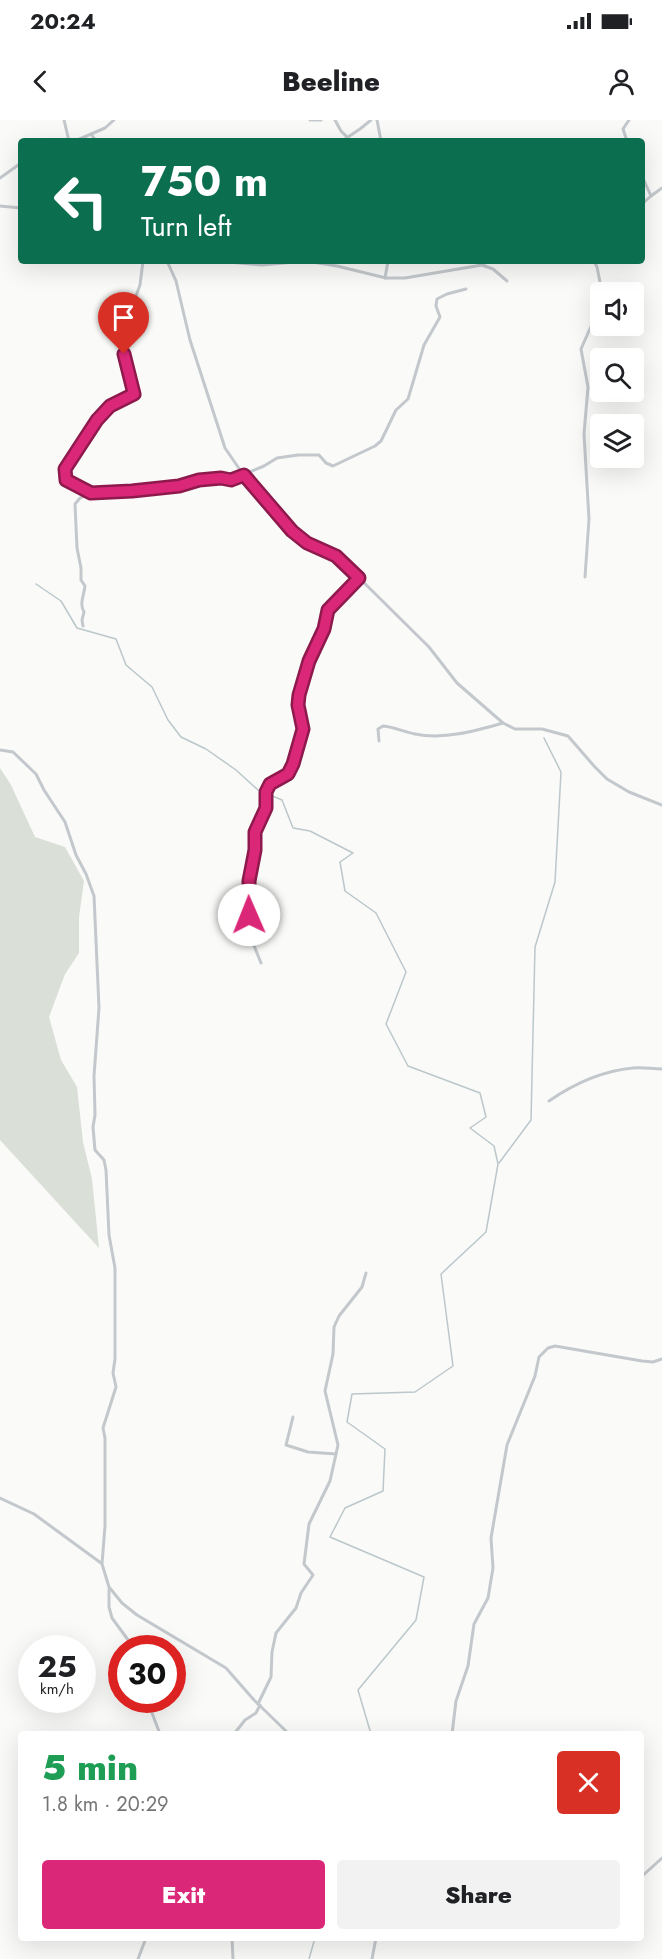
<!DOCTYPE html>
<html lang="en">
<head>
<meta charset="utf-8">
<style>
	:root { --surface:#fff; --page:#f2f2f2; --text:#202124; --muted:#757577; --accent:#db2777 }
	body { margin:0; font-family:Jost,sans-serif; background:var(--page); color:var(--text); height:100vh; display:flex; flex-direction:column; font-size:22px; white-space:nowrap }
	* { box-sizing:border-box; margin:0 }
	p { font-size:20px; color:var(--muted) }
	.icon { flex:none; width:33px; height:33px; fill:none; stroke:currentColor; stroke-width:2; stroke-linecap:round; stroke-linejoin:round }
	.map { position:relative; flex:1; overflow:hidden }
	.drawer { position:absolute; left:18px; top:1611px; width:626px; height:210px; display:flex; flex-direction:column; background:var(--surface); border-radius:6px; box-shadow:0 6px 24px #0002 }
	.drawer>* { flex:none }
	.hud { position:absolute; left:18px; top:18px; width:627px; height:126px; border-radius:6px; box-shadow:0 6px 24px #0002; background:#0b6e4f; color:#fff; overflow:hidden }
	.controls { position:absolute; left:590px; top:162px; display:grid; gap:12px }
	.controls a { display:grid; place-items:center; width:54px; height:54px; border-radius:6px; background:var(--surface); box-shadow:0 6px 24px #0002; font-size:30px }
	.speed { position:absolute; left:18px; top:1515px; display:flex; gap:12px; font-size:30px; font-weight:700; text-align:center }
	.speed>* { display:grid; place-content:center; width:78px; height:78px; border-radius:50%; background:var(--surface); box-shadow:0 6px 24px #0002; line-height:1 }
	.speed small { font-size:15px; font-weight:400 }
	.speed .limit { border:9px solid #d22; background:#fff; color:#111 }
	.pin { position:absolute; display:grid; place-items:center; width:51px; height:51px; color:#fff; margin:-62px -26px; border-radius:50% 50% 50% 0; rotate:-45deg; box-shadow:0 0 6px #0007 }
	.pin .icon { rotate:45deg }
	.me { position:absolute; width:66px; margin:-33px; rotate:359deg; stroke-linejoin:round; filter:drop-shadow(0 0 4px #0008) }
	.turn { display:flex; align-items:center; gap:21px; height:126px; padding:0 24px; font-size:27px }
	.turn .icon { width:78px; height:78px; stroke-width:2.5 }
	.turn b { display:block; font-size:42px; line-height:51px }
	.round { display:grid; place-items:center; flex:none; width:63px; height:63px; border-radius:6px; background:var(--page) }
	.overview { display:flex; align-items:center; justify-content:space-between; height:102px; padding:0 24px }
	h1 { font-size:36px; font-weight:800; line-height:45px; color:#1e9e55 }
	.button { display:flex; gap:12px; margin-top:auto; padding:12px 24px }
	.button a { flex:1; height:69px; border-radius:6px; background:var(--accent); color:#fff; font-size:24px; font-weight:800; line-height:69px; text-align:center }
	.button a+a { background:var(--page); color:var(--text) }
	.status { display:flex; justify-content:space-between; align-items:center; height:42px; padding:0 30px; background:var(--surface); direction:ltr }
	.status svg { height:16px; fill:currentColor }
	header { display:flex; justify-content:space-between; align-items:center; height:78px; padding:0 24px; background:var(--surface); font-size:27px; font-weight:800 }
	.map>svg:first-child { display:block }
</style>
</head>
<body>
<div class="status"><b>20:24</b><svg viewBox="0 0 49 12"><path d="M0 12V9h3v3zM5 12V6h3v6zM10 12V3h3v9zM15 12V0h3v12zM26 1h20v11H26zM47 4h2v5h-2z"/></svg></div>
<header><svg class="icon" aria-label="back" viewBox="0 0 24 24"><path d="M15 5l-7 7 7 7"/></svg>Beeline<svg class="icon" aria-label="person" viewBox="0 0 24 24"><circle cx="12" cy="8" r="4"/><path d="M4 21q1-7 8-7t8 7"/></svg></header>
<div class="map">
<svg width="662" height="1839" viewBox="0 0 662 1839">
	<rect width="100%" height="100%" fill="#fafaf8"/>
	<!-- green -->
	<polygon fill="#dadfd7" points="0,648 11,665 35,717 65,727 84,761 79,797 79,833 65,854 49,897 61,940 77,967 83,1022 92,1059 99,1128 0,1020"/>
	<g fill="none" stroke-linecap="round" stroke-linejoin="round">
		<!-- stream -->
		<g stroke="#bbc7cb" stroke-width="1.5">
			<polyline points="36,464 61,481 77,508 116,519 126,545 152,567 168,600 181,617 206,629 236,650 258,670 282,680 293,708 310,711 353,733 340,742 345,771 376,793 406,852 386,904 408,946 480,973 486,997 470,1008 494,1026 498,1044 486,1112 441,1154 453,1246 415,1272 352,1274 347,1302 385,1329 383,1371 345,1388 330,1417 424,1457 416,1500 358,1570 371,1614"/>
			<polyline points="499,1043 531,1000 535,827 555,762 561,652 544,618"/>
			<polyline points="309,1839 315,1818"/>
		</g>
		<!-- minor -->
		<g stroke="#c3c8cc" stroke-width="3">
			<polyline points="64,0 69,21"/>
			<polyline points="310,0 321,0"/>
			<polyline points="335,0 341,11 347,17"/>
			<polyline points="377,0 381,21"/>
			<polyline points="91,14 96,21"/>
			<polyline points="75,21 105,8 114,0"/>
			<polyline points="342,21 360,9 371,0"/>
			<polyline points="627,21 623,9 629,0"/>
			<polyline points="642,56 651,76 642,84"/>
			<polyline points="0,58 21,43"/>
			<polyline points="651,76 662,68"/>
			<polyline points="0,86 21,88"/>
			<polyline points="167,141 176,161 190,220 225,328 251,366 285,406 307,423 333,434 341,440 429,527 457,563 503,603 515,609 542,609 568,616 594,646 607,659 629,672 662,685"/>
			<polyline points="217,141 262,145 306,141 337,146 386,158 405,158 482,145 493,149 507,161"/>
			<polyline points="594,141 597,147 602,172"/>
			<polyline points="482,145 488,141"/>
			<polyline points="385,158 388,141"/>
			<polyline points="91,373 66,360 65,349 105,290 134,274 122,221 130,192 140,165 143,141"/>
			<polyline points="585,457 589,399 584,314 588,267 581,229 600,186"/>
			<path d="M83,506L82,500L84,492C79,483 84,476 85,466L81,460V448L77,428L75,384L80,378L91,373L132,371L179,366L211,358L231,360L264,346L277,338L298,335H319L326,343L333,346L375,326L381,321L396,290L408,279L424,225L440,197L436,186L437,179L447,174L466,169"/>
			<path d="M379,621L378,609L383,606C395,607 404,612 415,614C444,620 475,611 503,603"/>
			<polyline points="0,630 13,632 36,654 44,670 65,702 76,735 86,754 94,776 99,888 94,956 95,995 93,1007 95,1030 104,1040 106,1050 109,1115 115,1148 115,1239 113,1253 116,1267 103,1308 105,1318 105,1406 102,1444 109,1467 122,1483 137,1495 226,1548 254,1580 289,1614"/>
			<polyline points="261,843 251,818 250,803 249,761 255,730 255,712 266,688 265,675 268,667 288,654 293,644 302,609 298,585 299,575 309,541 324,509 328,490 359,458"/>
			<path d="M549,981C575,963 601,951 633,948C642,947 652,949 662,949"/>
			<polyline points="293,1297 286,1325 308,1332 336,1334"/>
			<polyline points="0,1378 34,1394 101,1443"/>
			<polyline points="109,1469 109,1487 112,1498 134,1528"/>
			<polyline points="147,1580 160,1614"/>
			<polyline points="258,1584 271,1557 272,1532 276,1513 296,1488 301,1473 313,1455 304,1444 309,1404 330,1361 338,1325 325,1271 333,1234 334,1207 339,1196 362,1167 366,1153"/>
			<polyline points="234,1614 245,1600 256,1593 260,1585"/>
			<polyline points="452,1614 456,1581 468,1546 474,1504 488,1478 493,1448 491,1418 507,1325 535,1256 539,1237 548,1228 555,1226 642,1241 653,1242 662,1239"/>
			<polyline points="640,1758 662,1738"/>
			<polyline points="232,1818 233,1839"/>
			<polyline points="138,1839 146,1818"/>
			<polyline points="372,1839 376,1818"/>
		</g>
	</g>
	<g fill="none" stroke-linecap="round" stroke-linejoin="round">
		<defs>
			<polyline id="route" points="124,234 134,274 110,286 97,300 65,349 66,360 91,373 132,371 179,366 199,360 221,358 231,360 244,355 292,411 307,423 336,436 359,458 328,490 324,509 309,541 299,575 298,585 303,609 293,644 288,654 270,664 266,672 266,688 255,712 255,730 249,761 249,795"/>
		</defs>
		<!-- route casing -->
		<use href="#route" stroke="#8e194d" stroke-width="15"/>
		<!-- route -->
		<use href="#route" stroke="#db2777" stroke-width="10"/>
	</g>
</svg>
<div class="controls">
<a><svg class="icon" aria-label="sound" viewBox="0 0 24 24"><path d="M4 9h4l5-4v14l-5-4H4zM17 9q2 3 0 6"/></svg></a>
<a><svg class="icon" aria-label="search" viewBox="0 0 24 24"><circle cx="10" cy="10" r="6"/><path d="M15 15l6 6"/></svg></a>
<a><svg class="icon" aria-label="layers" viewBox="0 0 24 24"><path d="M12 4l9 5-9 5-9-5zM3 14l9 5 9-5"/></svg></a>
</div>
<div class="speed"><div>25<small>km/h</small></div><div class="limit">30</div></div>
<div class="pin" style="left:124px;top:234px;background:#d93025"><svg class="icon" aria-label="arrive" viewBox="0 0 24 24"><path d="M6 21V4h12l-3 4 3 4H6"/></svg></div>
<svg class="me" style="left:249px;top:795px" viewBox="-20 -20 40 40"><circle r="19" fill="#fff"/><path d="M0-13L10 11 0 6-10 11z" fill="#db2777"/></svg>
<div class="hud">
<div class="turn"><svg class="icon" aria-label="left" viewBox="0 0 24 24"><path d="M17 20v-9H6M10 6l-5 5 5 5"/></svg><div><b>750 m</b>Turn left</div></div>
</div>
<section class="drawer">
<div class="overview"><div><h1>5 min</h1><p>1.8 km · 20:29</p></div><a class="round" style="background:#d93025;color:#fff"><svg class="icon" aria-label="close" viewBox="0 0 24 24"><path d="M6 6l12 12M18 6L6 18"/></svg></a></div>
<div class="button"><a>Exit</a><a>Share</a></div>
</section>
</div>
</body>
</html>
